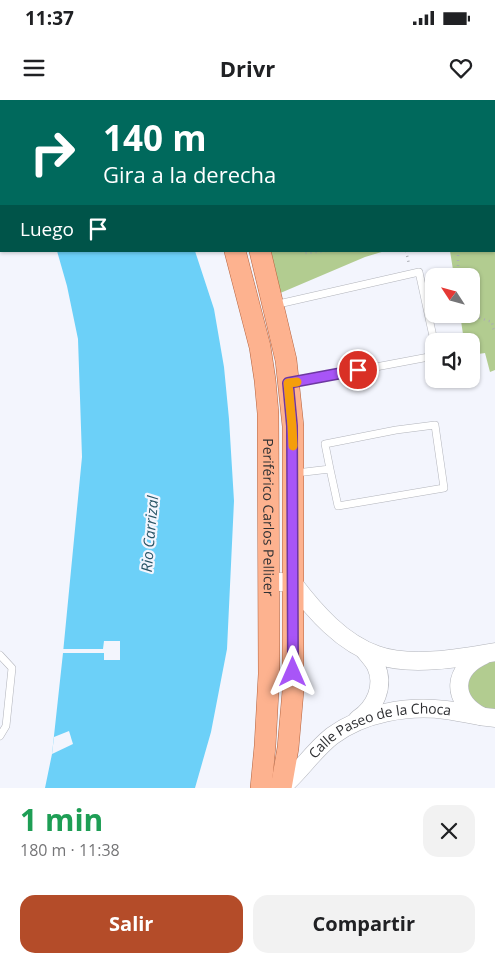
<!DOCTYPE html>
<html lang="es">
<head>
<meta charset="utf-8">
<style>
	:root { --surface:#fff; --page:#f2f2f2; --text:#202124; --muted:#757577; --accent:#b44c29 }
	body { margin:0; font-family:"Open Sans",sans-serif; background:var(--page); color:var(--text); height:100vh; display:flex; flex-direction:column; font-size:19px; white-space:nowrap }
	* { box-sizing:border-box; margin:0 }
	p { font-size:16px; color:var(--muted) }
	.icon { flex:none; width:28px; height:28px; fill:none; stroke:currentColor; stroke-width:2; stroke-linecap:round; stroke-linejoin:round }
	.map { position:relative; height:688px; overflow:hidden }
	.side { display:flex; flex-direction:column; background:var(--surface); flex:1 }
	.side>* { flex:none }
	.hud { position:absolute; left:0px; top:0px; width:495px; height:152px; box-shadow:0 1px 4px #0004; background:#00695c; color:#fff; overflow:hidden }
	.needle { width:32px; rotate:306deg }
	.tools { position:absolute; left:425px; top:168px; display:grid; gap:10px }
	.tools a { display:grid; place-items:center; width:55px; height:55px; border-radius:10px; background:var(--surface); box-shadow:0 1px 4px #0004; font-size:25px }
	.pin { position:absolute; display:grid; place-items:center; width:42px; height:42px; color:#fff; margin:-21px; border:2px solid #fff; border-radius:50%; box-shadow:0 1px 5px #0007 }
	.me { position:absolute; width:55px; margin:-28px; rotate:0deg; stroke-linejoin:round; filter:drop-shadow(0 0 4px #0008) }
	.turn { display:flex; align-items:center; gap:18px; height:105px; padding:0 20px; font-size:22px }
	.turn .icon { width:65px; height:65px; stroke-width:2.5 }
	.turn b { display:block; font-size:35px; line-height:42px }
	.then { display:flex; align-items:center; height:48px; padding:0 20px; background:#0003; gap:10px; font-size:19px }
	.round { display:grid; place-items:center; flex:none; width:52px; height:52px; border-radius:15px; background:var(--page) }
	.summary { display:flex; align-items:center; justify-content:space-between; height:85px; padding:0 20px }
	h1 { font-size:30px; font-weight:700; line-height:38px; color:#1e9e55 }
	.primary-button { display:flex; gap:10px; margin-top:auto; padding:10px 20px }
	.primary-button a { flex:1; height:58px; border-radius:15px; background:var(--accent); color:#fff; font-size:20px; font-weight:700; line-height:58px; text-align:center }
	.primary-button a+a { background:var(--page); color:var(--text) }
	.status { display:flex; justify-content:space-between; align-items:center; height:35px; padding:0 25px; background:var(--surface); direction:ltr }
	.status svg { height:14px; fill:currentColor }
	header { display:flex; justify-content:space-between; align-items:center; height:65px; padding:0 20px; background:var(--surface); font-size:22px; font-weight:700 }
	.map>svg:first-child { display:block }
</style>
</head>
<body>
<div class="status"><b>11:37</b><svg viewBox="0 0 49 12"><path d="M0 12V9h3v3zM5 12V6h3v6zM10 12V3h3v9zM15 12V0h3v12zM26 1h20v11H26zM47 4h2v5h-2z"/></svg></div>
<header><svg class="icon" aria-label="menu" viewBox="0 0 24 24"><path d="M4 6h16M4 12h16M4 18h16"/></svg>Drivr<svg class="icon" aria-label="heart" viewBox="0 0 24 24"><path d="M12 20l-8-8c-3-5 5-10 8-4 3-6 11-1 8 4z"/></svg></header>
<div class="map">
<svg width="495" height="688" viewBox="0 0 495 688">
	<rect width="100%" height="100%" fill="#f3f5fd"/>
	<!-- green -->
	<g fill="#b2cc90">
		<polygon points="227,0 495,0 495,270 490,272 485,253 471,255 471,241 464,241 460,214 471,214 471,176 454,176 450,151 494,151 494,1 227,1"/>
		<polygon points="267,151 385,151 365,157 278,194"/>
		<polygon points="495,552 495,618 483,617 460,581"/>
	</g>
	<!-- water -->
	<polygon fill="#6cd0f8" points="57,151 195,151 214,209 224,267 229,319 234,401 227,549 211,632 195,688 45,688 52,654 63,553 82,357 78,239 67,186"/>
	<!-- pier -->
	<g fill="#f3f5fd">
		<polygon points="104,541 120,541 120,560 104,560 104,553 63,553 63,549 103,549"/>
		<polygon points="69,631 73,644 52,654 54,637"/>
	</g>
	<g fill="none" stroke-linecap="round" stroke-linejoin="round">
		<defs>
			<g id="service">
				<polyline points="274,205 419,172 434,241"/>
				<polyline points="291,283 434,256"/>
				<polyline points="296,373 330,369 325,344 396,330 435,325 444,388 338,406 330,369"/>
				<polyline points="0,555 12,568 6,626 0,636"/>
			</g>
			<g id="tertiary">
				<path d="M269,481L293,483C315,512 342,543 377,555C410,567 461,558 495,552"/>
				<path d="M481,616C450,599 453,569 484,555"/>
				<path d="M358,619C375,608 385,586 376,566C373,560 368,555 364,550"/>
				<path id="s1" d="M276,687L281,688C300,672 312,652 332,636C363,613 408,605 446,610C462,612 478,617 495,618"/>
			</g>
			<g id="primary">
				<polyline points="194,0 195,1"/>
				<polyline points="218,0 218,1"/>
				<path id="s2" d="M235,151L260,247L265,280L268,313L269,574L265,646L261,688"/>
				<polyline points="260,151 286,260 293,326 293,591 288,648 281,688"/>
			</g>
		</defs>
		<!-- service casing -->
		<use href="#service" stroke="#b2b4bb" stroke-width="8"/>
		<!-- tertiary casing -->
		<use href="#tertiary" stroke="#b2b4bb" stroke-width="19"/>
		<!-- primary casing -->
		<use href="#primary" stroke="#b4633f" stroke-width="22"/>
		<!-- path -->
		<g stroke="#abadb3" stroke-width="2.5" stroke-dasharray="1 4" stroke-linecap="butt">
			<polyline points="243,0 243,1"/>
			<polyline points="267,0 268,1"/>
			<polyline points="451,0 451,1"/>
			<polyline points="355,1 355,0"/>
			<polyline points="479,1 480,0"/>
			<polyline points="494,41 495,42"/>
			<polyline points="494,50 495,48"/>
			<polyline points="494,92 495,91"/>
			<polyline points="494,119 495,119"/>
			<polyline points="301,151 305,153 326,151"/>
			<polyline points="406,151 409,164"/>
			<polyline points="458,176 458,155 460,151"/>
			<polyline points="471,212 480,218 492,222 493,228 495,232"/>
		</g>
		<!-- service -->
		<use href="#service" stroke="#fff" stroke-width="7"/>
		<!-- tertiary -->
		<use href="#tertiary" stroke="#fff" stroke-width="18"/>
		<!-- primary -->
		<use href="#primary" stroke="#fdb28f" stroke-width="21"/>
	</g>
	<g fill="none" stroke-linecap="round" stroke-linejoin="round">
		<defs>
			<polyline id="route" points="293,572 292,326 288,283 358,270"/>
		</defs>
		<!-- route casing -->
		<use href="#route" stroke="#6d37a1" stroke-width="12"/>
		<!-- route -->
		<use href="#route" stroke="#a855f7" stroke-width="9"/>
		<!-- slow -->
		<polyline stroke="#f59e0b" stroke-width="9" points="293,346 292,326 288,283 297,282"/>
	</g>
	<g text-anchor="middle" stroke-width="4.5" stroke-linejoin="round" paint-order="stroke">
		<!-- street labels -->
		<g font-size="14" fill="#2f3033" stroke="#f3f5fd">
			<text dy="5" stroke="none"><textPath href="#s2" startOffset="270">Periférico Carlos Pellicer</textPath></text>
			<text dy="5" stroke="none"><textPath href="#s1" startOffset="126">Calle Paseo de la Choca</textPath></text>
		</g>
		<!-- water labels -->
		<g font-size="15" font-style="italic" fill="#285465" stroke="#f3f5fd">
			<text transform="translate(150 434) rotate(-85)" y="5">Rio Carrizal</text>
		</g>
	</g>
</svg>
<div class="tools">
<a><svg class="needle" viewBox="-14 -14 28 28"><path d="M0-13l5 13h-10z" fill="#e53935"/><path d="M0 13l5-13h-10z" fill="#757577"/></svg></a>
<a><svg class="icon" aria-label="sound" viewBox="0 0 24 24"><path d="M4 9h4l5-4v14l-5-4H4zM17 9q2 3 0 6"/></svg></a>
</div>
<div class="pin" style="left:358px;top:270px;background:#d93025"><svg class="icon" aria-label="arrive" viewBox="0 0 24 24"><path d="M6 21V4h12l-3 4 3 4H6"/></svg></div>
<svg class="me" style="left:293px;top:572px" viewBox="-20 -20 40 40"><path d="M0-17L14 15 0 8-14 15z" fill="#a855f7" stroke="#fff" stroke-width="4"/></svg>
<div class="hud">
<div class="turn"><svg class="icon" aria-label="right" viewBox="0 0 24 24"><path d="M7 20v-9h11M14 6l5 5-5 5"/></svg><div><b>140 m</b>Gira a la derecha</div></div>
<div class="then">Luego<svg class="icon" aria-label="arrive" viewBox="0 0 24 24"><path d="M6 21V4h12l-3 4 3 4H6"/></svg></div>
</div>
</div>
<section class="side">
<div class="summary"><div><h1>1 min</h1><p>180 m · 11:38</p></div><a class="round"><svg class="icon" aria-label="close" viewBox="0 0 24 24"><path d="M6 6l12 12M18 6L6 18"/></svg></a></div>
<div class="primary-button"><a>Salir</a><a>Compartir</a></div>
</section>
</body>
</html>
